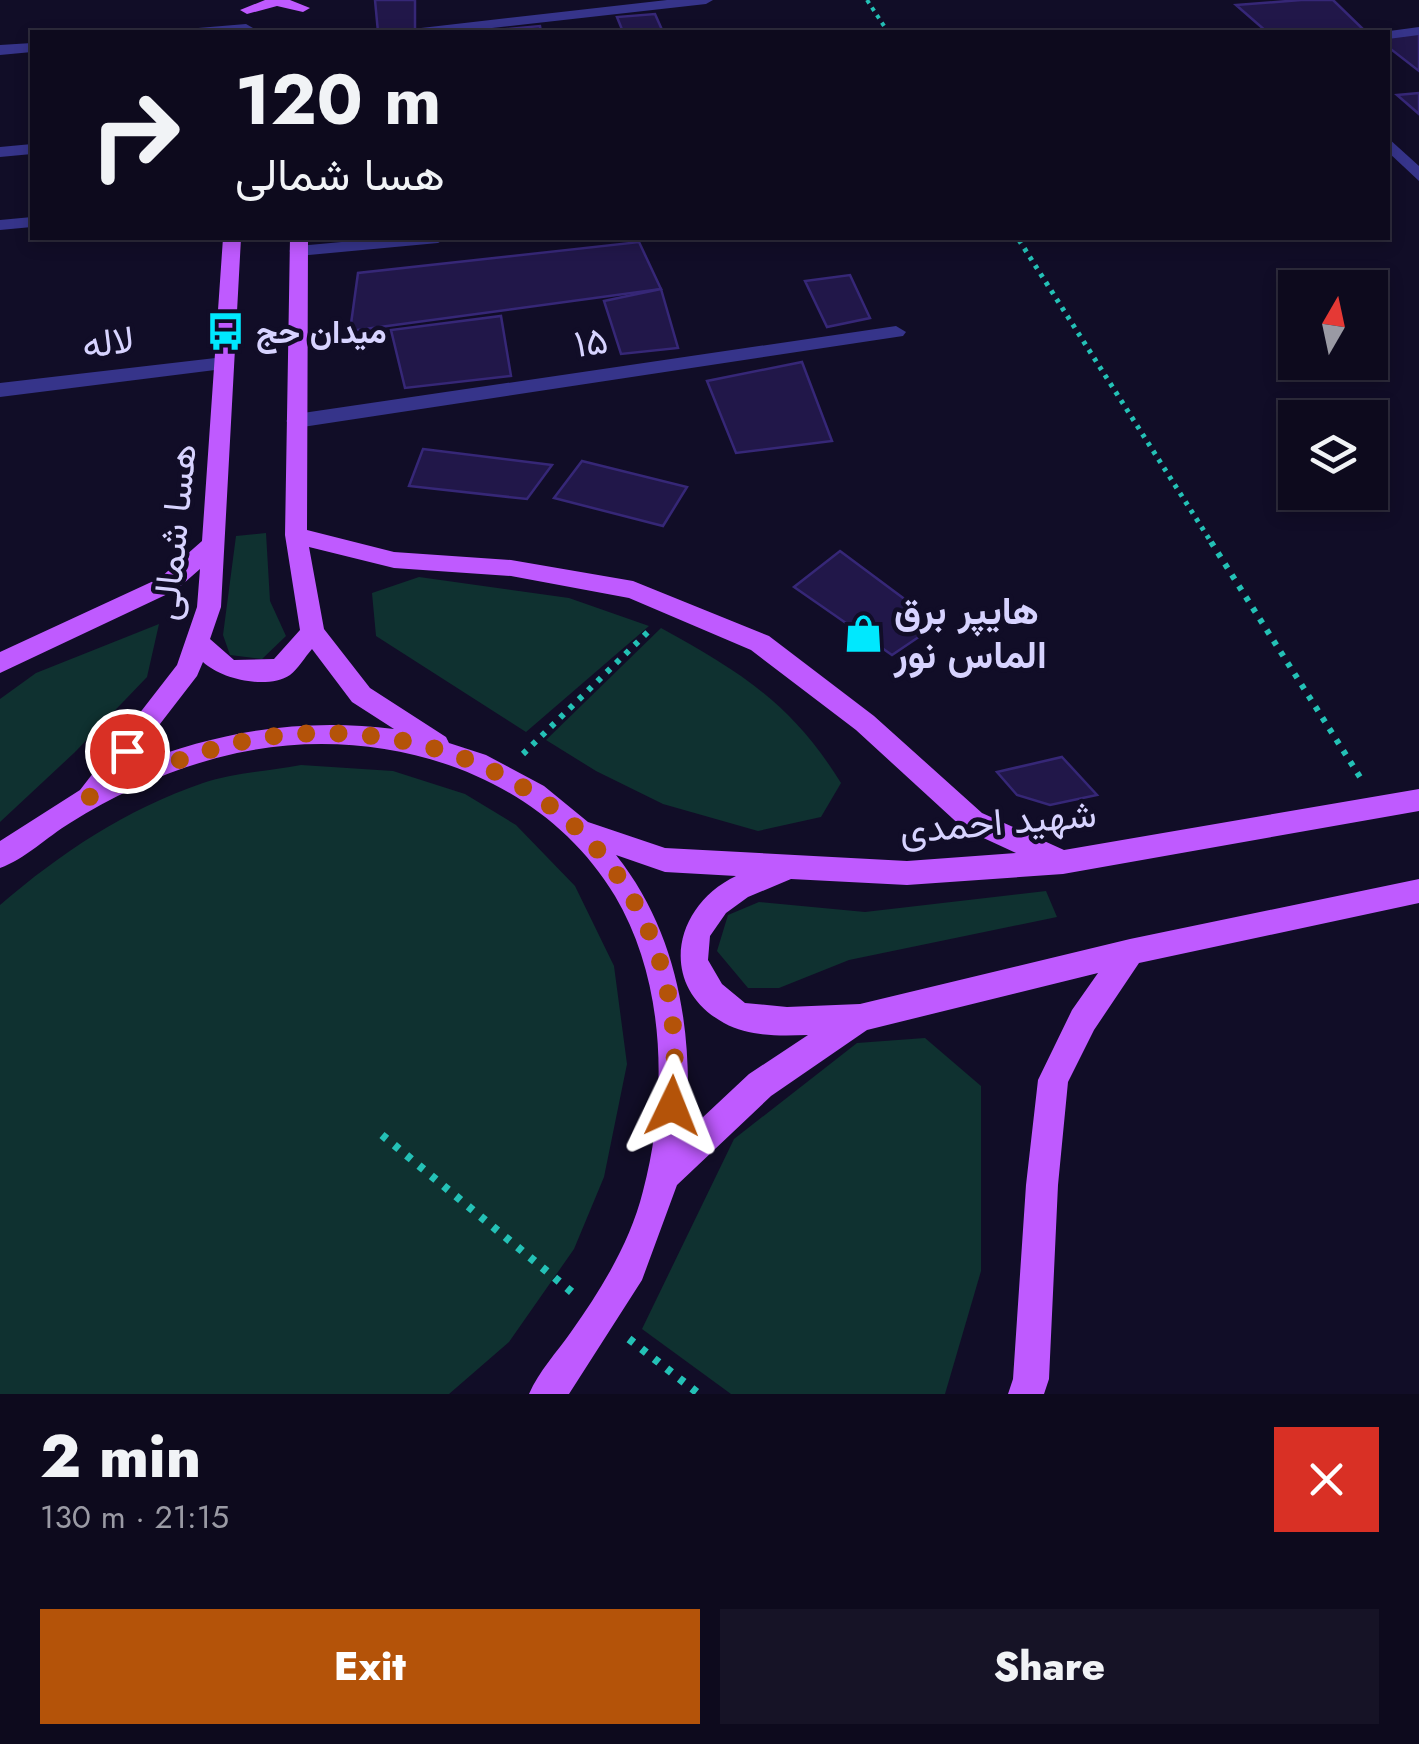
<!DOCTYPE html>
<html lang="en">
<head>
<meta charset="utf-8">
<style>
	:root { --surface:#0d0a1d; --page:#161326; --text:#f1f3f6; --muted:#9a9aa4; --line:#2d2b3b; --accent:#b45309 }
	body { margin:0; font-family:Jost,Vazirmatn,sans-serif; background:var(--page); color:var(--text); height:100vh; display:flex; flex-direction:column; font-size:38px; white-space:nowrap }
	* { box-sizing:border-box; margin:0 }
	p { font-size:32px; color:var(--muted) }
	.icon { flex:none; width:55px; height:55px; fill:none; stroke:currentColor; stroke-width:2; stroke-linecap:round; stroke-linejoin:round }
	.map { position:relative; height:1394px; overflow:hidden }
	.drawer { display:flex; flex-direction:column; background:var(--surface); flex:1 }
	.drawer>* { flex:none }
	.hud { position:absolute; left:30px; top:30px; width:1360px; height:210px; border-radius:0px; box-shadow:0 5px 15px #0003,0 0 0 2px var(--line); background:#0d0a1d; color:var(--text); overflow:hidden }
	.needle { width:65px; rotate:9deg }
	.fabs { position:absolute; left:1278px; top:270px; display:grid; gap:20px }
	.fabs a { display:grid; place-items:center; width:110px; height:110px; border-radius:0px; background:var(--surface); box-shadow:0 5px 15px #0003,0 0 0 2px var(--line); font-size:50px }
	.pin { position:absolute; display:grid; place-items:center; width:85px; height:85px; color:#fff; margin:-42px; border:5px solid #fff; border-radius:50%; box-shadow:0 2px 10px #0007 }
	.me { position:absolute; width:110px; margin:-55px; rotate:2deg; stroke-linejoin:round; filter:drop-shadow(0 0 8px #0008) }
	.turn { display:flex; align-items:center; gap:35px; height:210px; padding:0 40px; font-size:45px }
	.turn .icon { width:130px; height:130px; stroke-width:2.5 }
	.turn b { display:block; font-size:70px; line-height:85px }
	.round { display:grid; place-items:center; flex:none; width:105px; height:105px; border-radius:0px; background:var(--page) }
	.head { display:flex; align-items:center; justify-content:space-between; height:170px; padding:0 40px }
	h1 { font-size:60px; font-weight:800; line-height:75px }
	.cta { display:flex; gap:20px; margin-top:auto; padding:20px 40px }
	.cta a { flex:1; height:115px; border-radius:0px; background:var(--accent); color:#fff; font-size:40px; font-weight:800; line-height:115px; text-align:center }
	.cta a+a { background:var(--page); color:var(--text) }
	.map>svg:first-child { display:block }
</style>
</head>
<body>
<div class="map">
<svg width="1419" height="1394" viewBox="0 0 1419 1394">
	<rect width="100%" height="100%" fill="#110d27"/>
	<!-- green -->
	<g fill="#0f3130">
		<polygon points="266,533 270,601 286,636 262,659 230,655 223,635 236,536"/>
		<polygon points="419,577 569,598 649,626 526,732 376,636 372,593"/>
		<polygon points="159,624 147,677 75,752 0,822 0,699 36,673"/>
		<path d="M661,628C741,672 792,704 841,783L821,817L758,831L663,804L596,771L546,740Z"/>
		<path d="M301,765L393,771L465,794L516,825L575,886L614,966L627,1064L604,1177L574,1249L509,1342L449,1394H0V905C62,852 125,810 203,783C233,773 269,771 301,765Z"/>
		<polygon points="1046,891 1057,917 849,960 779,988 748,988 717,951 728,915 759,902 865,912"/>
		<polygon points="925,1038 981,1086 981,1271 945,1394 731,1394 642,1329 734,1139 857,1043"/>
	</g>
	<!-- building -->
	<g fill="#211749" stroke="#362777" stroke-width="2.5">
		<polygon points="375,0 415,0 415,32 378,32"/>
		<polygon points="1301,0 1333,0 1365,31 1267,32 1236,5"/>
		<polygon points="655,14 663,32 623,32 617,17"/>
		<polygon points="540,26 541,32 477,32"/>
		<polygon points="1419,33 1419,71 1388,47 1388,36"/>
		<polygon points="1419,93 1419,114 1397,95"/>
		<polygon points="639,242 661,289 350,331 358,273"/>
		<polygon points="850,275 870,318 827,327 805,281"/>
		<polygon points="661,289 678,348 621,354 604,301"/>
		<polygon points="501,316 511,376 405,388 391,330"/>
		<polygon points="802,362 832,441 736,453 707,381"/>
		<polygon points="423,449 552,465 527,499 409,486"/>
		<polygon points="582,461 687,487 663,526 554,498"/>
		<polygon points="840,551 938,624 892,655 794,587"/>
		<polygon points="1062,757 1097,795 1050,805 1017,795 997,772"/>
	</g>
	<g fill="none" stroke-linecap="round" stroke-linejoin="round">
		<!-- path-far3 -->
		<g stroke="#24c1b6" stroke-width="4" stroke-dasharray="4 5" stroke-linecap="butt">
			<polyline points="867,0 888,32"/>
			<polyline points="1018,238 1021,243"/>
		</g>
		<!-- path-far2 -->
		<polyline stroke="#24c1b6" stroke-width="5" stroke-dasharray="4 6" stroke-linecap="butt" points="1019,240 1213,545"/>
		<!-- path-far1 -->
		<g stroke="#24c1b6" stroke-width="6" stroke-dasharray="5 8" stroke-linecap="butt">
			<polyline points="1211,542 1360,777"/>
			<polyline points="523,754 650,630"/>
		</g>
		<!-- path -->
		<g stroke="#24c1b6" stroke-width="8" stroke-dasharray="6 10" stroke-linecap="butt">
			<polyline points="382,1135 573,1293"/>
			<polyline points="629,1339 699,1394"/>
		</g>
		<!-- minor -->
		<g fill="#36348a" fill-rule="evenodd">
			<polygon points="667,0 713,0 706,4 456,32 414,32 421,28"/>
			<polygon points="246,24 253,28 251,31 191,32 198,28"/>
			<polygon points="1419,27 1419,35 1388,39 1388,32 1382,32"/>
			<polygon points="32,43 32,52 0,55 0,45"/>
			<polygon points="1388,138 1419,166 1419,181 1388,152"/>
			<polygon points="32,144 32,154 0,157 0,147"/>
			<polygon points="32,217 32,227 0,230 0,220"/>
			<polygon points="385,238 447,238 438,243 298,256 289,251 298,246"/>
			<polygon points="896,326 906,332 903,336 296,428 286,421 296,414"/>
			<polygon points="224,357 231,358 231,368 0,397 0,383"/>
		</g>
		<!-- major -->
		<g fill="#bf5aff" fill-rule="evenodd">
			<polygon points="265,0 290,0 310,8 303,12 277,6 247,14 240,10"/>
			<path d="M223,238H241L221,607L210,639L234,660L274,659L300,630L285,535L290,238H308L307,530L394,552L511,560L633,581L769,636L874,716L982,813L1064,850L1419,789V811L1063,874L907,885L791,879L748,897L726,913L710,936L708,960L722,984L745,1003L787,1007L860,1004L1130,939L1419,879V903L1139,963L1094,1030L1068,1082L1058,1185L1049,1379L1044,1394H1008L1013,1379L1026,1185L1038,1080L1072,1010L1098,973L867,1030L771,1096L677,1185L642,1280L569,1394H529C539,1371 557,1352 571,1332C602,1288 630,1243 643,1191C668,1097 666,982 615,896C538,768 376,723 237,753C178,766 121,791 70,823C47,837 25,859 0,868V841L80,790L177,665L197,607L200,569L176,590L0,673V652L160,578L202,541ZM309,547L394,568L511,576L629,598L751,650L856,730L964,829L1016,853L907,861L665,848L588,822L544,786L486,755L449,743L446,737L370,688L324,629ZM312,649L352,702L394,729C299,717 214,732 126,768L197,676L203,662C221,679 267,690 290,675C298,669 305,657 312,649ZM616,855L665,872L736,876C673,906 657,986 724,1023C750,1037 780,1036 808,1035L749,1074L686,1133C694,1035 679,934 616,855Z"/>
		</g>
	</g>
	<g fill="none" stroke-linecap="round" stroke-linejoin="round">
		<!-- route -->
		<path stroke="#b45309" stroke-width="18" stroke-dasharray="0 32.4" d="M127,751L87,798C148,772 209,744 275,736C503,710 700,867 672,1106"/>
	</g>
	<!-- icons -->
	<defs>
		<symbol id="bus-bare" viewBox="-9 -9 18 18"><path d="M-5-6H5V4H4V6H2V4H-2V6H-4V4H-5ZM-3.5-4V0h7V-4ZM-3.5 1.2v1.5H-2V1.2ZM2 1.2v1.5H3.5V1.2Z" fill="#00e8fe" stroke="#110d27" stroke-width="2.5" paint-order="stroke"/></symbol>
		<symbol id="shop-bare" viewBox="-9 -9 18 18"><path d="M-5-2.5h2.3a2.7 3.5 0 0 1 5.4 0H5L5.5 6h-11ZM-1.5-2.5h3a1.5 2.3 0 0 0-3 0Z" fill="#00e8fe" stroke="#110d27" stroke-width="2.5" paint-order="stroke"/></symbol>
	</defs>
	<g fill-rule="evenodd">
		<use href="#bus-bare" x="198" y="304" width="55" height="55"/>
		<use href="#shop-bare" x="836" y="606" width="55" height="55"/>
	</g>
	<g text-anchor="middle" stroke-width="9" stroke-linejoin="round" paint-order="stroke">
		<!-- far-poi labels -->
		<g font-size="32" font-weight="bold" fill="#d7d3ff" stroke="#110d27" text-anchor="start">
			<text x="256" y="343">میدان حج</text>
		</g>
		<!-- street labels -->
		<g font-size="38" fill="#d7d3ff" stroke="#110d27">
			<text transform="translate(108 342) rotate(-7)" y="13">لاله</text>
			<text transform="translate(591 342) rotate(-8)" y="13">۱۵</text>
			<text transform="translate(174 532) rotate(-84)" y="13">هسا شمالی</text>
			<text transform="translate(998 822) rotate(-5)" y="13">شهید احمدی</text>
		</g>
		<!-- poi labels -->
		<g font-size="38" font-weight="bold" fill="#d7d3ff" stroke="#110d27" text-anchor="start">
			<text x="894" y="624">هایپر برق<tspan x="894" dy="44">الماس نور</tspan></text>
		</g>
	</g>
</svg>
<div class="fabs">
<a><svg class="needle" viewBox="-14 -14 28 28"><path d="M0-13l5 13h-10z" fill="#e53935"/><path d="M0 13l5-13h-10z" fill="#9a9aa4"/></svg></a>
<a><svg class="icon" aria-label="layers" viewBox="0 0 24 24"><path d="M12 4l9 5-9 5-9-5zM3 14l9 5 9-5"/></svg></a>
</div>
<div class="pin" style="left:127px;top:751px;background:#d93025"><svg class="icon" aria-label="arrive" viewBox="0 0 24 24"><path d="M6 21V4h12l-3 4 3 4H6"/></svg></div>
<svg class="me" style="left:672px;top:1106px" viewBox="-20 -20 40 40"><path d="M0-17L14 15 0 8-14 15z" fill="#b45309" stroke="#fff" stroke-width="4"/></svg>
<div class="hud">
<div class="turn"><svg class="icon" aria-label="right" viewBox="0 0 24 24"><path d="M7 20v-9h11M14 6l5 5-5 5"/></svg><div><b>120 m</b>هسا شمالی</div></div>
</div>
</div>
<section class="drawer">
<div class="head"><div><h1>2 min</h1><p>130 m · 21:15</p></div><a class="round" style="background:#d93025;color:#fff"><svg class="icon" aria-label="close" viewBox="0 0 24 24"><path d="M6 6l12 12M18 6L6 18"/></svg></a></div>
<div class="cta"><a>Exit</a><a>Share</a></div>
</section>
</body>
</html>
